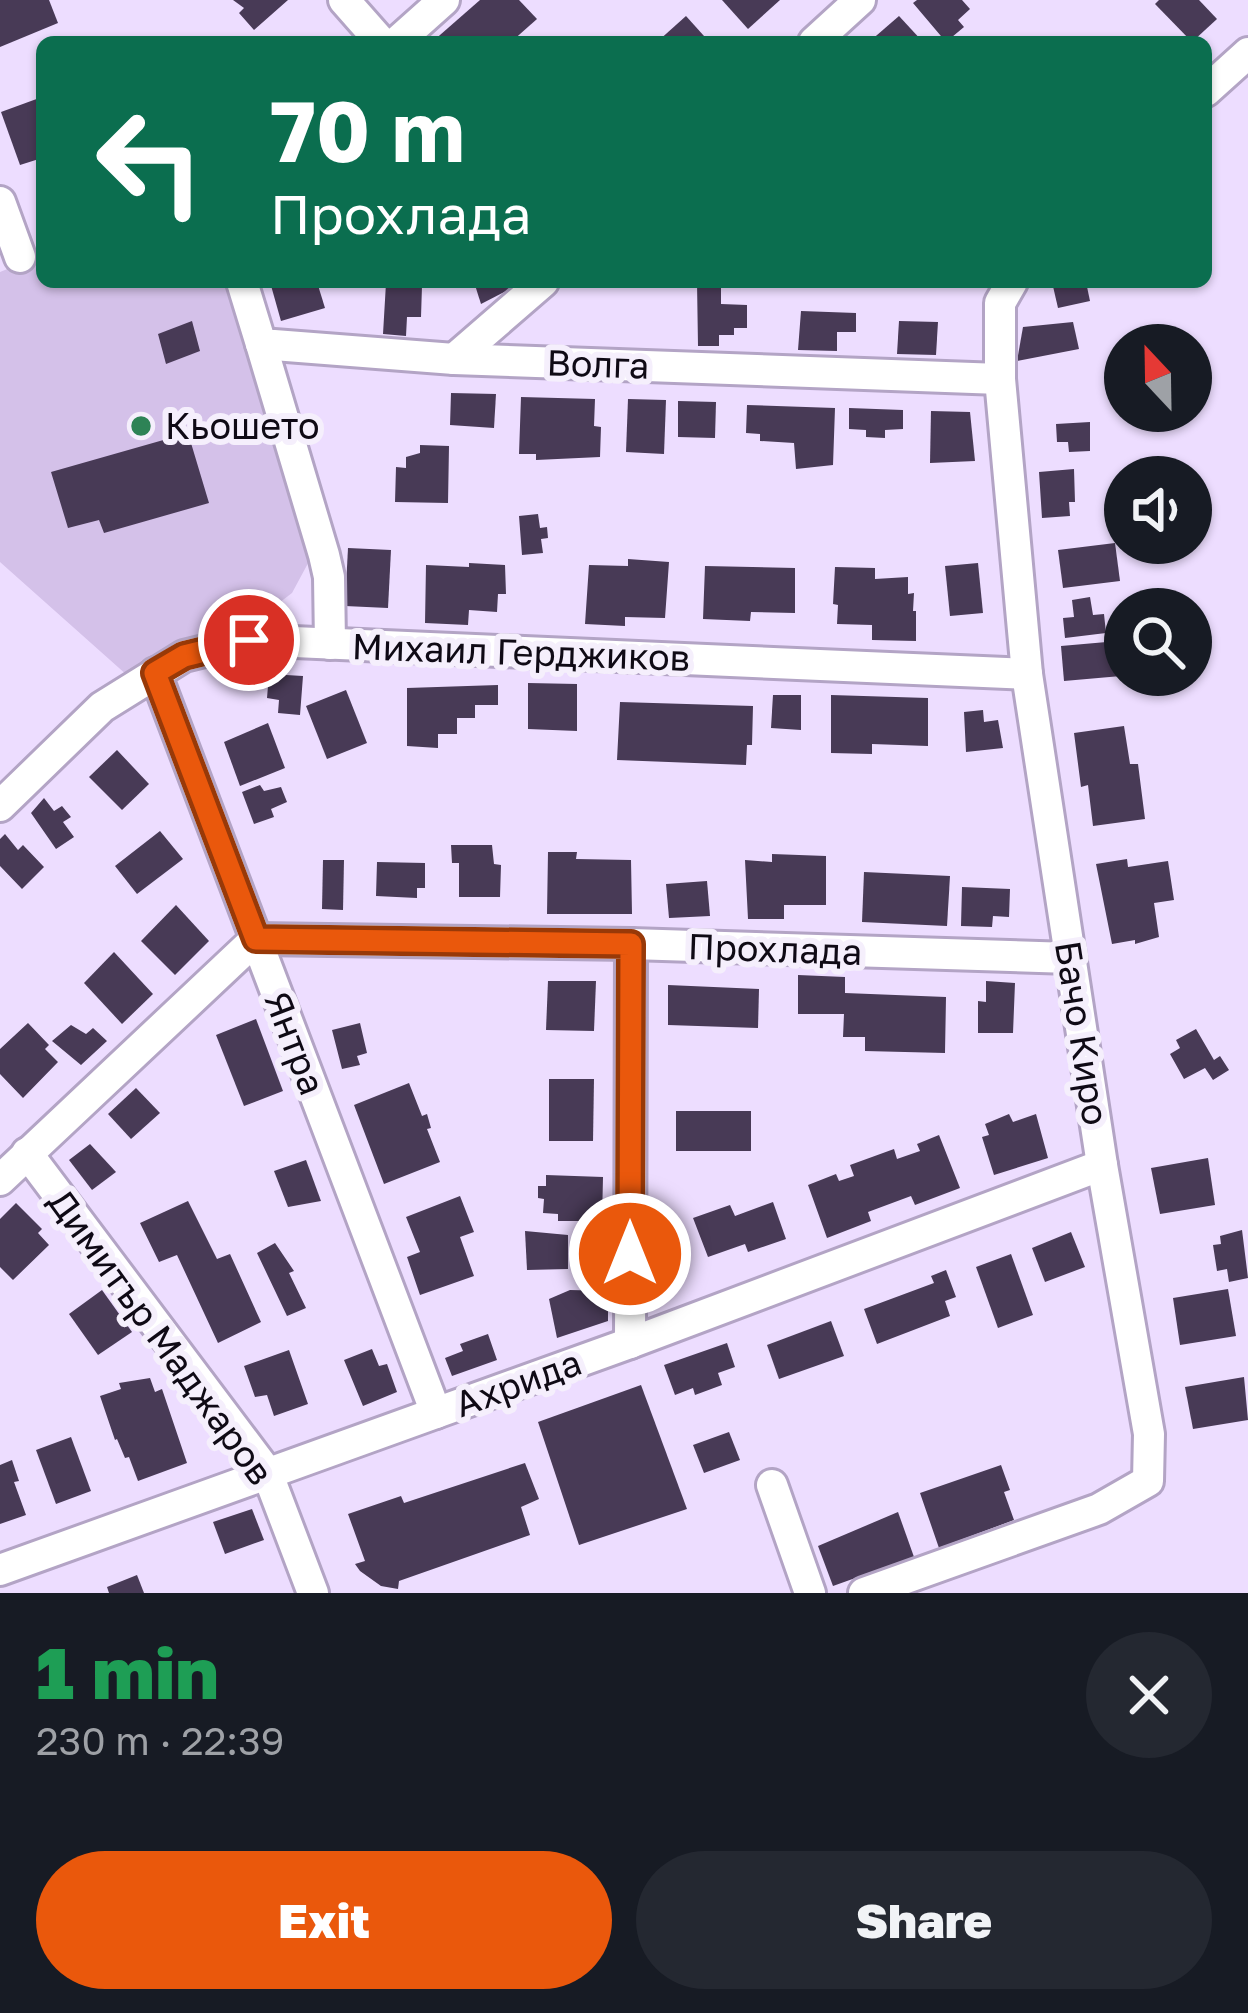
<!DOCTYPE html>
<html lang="en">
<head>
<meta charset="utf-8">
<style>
	:root { --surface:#171b24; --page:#242831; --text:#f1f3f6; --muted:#9ea1a6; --accent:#ea580c }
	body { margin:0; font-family:"Golos Text",sans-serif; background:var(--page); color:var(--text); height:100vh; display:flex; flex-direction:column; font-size:45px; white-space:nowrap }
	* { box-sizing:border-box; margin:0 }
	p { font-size:39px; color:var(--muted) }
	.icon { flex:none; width:66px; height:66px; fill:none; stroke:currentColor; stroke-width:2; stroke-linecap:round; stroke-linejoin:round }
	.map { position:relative; height:1593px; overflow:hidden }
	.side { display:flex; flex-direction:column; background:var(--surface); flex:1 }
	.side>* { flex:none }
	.hud { position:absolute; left:36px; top:36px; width:1176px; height:252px; border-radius:18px; box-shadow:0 3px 9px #0004; background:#0b6e4f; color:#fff; overflow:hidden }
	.needle { width:78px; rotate:338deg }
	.buttons { position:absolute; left:1104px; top:324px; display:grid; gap:24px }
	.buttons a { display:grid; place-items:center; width:108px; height:108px; border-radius:50%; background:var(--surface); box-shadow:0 3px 9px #0004; font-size:60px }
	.pin { position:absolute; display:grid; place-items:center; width:102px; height:102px; color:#fff; margin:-51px; border:6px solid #fff; border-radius:50%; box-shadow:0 3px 12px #0007 }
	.me { position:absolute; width:132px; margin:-66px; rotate:0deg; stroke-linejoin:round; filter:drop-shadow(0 0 9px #0008) }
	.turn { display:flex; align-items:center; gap:42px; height:252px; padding:0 36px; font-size:54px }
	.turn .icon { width:156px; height:156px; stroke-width:2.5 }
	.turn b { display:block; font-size:84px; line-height:102px }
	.round { display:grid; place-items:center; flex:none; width:126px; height:126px; border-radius:63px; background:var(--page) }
	.headline { display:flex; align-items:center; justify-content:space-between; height:204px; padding:0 36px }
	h1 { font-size:72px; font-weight:800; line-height:90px; color:#1e9e55 }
	.button { display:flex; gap:24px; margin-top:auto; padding:24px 36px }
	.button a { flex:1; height:138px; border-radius:72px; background:var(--accent); color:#fff; font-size:48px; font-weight:800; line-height:138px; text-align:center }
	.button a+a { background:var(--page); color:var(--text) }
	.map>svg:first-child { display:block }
</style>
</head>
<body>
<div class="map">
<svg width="1248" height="1593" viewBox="0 0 1248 1593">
	<rect width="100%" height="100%" fill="#edddff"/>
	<!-- park -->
	<polygon fill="#d4c1e9" points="42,255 42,282 237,282 313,554 292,593 246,628 128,676 0,562 0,272"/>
	<!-- building -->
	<g fill="#483a56">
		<polygon points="0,0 49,0 58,23 0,47"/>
		<polygon points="233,0 288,0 254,30 239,13 244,8"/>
		<polygon points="480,0 519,0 537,19 511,42 432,42"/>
		<polygon points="722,0 780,0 748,29"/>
		<polygon points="917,0 962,0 970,9 958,20 964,27 946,42 913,3"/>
		<polygon points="1159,0 1199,0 1217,19 1192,42 1155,4"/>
		<polygon points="686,16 704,36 699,42 657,42"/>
		<polygon points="899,16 923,42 869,42"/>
		<polygon points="42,97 42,158 20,165 1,112"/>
		<polygon points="270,282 317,282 325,308 281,321"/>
		<polygon points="474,282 510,282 512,288 481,304"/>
		<polygon points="697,282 721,282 721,304 747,305 747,328 734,328 734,335 719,335 719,346 698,346"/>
		<polygon points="1052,282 1086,282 1090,301 1058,308"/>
		<polygon points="386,283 422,286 421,317 407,317 406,336 383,334"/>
		<polygon points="801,311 856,313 856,332 837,332 837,351 798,350"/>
		<polygon points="192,321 200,351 166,364 158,334"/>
		<polygon points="899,321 938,322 936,355 897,354"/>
		<polygon points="1073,322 1079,349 1017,361 1023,327"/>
		<polygon points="451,393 496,394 494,428 450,425"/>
		<polygon points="521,397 595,399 594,426 601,427 600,457 536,460 536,454 519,454"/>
		<polygon points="628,399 666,400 664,454 626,452"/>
		<polygon points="678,401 716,402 715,438 678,437"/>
		<polygon points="747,405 835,408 833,465 796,469 794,443 760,441 760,434 746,433"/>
		<polygon points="849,408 903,410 903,429 885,430 885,438 866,437 866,430 849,429"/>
		<polygon points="931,411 970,412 975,461 930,463"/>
		<polygon points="1090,422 1090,451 1069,452 1068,442 1057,442 1056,424"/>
		<polygon points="188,433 209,503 104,533 99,520 68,528 51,472"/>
		<polygon points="420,445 449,446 448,503 395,502 396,467 406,468 406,457 420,453"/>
		<polygon points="1074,469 1075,502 1069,502 1070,516 1042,518 1039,472"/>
		<polygon points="538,514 540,528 547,527 548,538 541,539 543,553 522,555 519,516"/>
		<polygon points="1115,543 1120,581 1063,588 1058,550"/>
		<polygon points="348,548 391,550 388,608 345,606"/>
		<polygon points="628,559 669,562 665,618 625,617 625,626 585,624 589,565 628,566"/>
		<polygon points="469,563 505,565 506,594 498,594 497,612 469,610 468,625 425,623 426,565 469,567"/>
		<polygon points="978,563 983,613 950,616 945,566"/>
		<polygon points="705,566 795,568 795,613 751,612 750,621 703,619"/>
		<polygon points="835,567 875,568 875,579 908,577 908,594 914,593 913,611 916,611 916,641 872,640 872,625 837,624 838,605 833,604"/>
		<polygon points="1090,597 1093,615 1104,614 1106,633 1065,638 1063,618 1074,617 1072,600"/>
		<polygon points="1118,641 1121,676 1064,681 1061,646"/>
		<polygon points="269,674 303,676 300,715 278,713 279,700 267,698"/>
		<polygon points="528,683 577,684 577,731 528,729"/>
		<polygon points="498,685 498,705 475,705 475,718 457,718 457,734 438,734 438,748 407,746 407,688"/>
		<polygon points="346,690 367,743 327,759 306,706"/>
		<polygon points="773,695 801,695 801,730 771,728"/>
		<polygon points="831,695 928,698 928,746 872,744 872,754 831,753"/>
		<polygon points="620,702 753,706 752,745 747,745 746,765 617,760"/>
		<polygon points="983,710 984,722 998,720 1003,748 966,752 964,712"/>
		<polygon points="268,723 285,768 240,786 224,742"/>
		<polygon points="1124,726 1130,764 1138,764 1145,819 1093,826 1088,785 1081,787 1074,733"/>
		<polygon points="117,750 149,784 122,810 89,777"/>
		<polygon points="260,785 264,791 281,787 287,802 271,809 274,817 254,824 242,792"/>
		<polygon points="44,798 54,811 62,806 71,817 63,822 74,837 56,849 31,813"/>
		<polygon points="160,831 183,859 137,894 115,866"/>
		<polygon points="5,834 18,850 23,845 44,867 22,889 0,866 0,839"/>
		<polygon points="451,845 492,845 494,864 501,865 500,897 459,897 459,863 452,863"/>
		<polygon points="548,852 577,852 576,859 631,860 632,914 547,914"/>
		<polygon points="772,854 826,856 826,905 784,905 784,919 748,919 745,860 772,862"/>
		<polygon points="1127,859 1128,867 1168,861 1174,900 1154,903 1159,937 1135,944 1135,940 1112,944 1096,864"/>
		<polygon points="323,860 344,860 343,910 322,909"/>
		<polygon points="377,862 425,863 425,888 417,888 417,898 376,896"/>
		<polygon points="864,872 950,876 947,926 862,922"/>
		<polygon points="707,881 710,916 669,918 666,884"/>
		<polygon points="962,887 1010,889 1009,917 993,916 992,927 961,926"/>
		<polygon points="176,905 209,941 175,975 141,941"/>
		<polygon points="114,952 153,994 122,1024 84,983"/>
		<polygon points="798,975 845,977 845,993 946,997 945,1053 865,1051 865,1037 843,1037 844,1014 798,1014"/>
		<polygon points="548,981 596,981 594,1031 546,1030"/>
		<polygon points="986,981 1015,983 1013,1033 978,1033 978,1001 986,1002"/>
		<polygon points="668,985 759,989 758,1028 668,1025"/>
		<polygon points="256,1019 283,1091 244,1106 216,1035"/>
		<polygon points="28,1023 49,1045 45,1049 58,1062 23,1098 0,1074 0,1049"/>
		<polygon points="360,1023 367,1053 357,1056 360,1065 342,1069 332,1030"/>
		<polygon points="71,1025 86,1034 93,1028 107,1041 81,1065 52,1041"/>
		<polygon points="1196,1029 1214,1060 1220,1056 1229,1070 1213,1080 1205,1068 1184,1079 1170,1054 1180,1048 1176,1040"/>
		<polygon points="549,1079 594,1079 593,1141 549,1141"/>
		<polygon points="409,1083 422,1116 427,1114 431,1128 427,1129 440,1162 384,1184 354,1105"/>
		<polygon points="136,1088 160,1113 131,1139 108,1114"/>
		<rect x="676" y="1111" width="75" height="40"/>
		<polygon points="1009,1114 1013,1122 1036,1114 1048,1158 994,1175 982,1137 989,1135 985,1124"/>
		<polygon points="939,1135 960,1188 915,1205 911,1196 868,1212 871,1221 827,1238 808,1185 836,1174 839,1181 854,1176 850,1165 894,1149 897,1159 920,1151 917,1144"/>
		<polygon points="90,1144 116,1172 92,1190 69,1160"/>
		<polygon points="1208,1158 1215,1205 1160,1214 1151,1168"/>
		<polygon points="306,1160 321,1201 288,1207 274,1171"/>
		<polygon points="546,1175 603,1177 602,1221 558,1221 558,1214 543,1213 544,1199 538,1198 538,1186 546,1186"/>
		<polygon points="460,1196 474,1232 460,1237 474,1276 420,1295 407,1257 420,1252 406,1217"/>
		<polygon points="188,1201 217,1259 230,1254 261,1322 218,1343 177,1255 159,1262 140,1223"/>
		<polygon points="773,1202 786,1239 748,1252 745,1244 708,1257 693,1218 730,1205 735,1216"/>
		<polygon points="16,1203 42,1229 38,1233 49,1245 13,1280 0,1267 0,1219"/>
		<polygon points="1242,1230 1248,1278 1229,1282 1227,1269 1217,1271 1213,1245 1221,1244 1220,1236"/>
		<polygon points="525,1231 568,1235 568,1269 527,1270"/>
		<polygon points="1071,1232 1085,1267 1045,1282 1032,1248"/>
		<polygon points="275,1243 294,1271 289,1273 306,1308 287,1316 257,1253"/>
		<polygon points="1011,1254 1033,1315 998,1328 976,1267"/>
		<polygon points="946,1270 956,1297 945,1301 950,1316 877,1344 864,1309 934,1283 931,1276"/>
		<polygon points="1228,1289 1236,1336 1180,1345 1173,1298"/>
		<polygon points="102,1290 132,1332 98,1355 69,1314"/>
		<polygon points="570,1290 608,1291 608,1321 557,1338 549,1299"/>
		<polygon points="831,1321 844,1356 779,1379 767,1345"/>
		<polygon points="488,1334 497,1360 452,1376 445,1358 463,1351 460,1344"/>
		<polygon points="727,1343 735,1367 718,1373 722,1385 695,1395 693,1388 675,1395 664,1365"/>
		<polygon points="372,1349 379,1366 387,1364 397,1392 363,1406 344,1360"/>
		<polygon points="289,1350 308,1404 274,1416 267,1395 255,1397 244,1366"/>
		<polygon points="1244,1377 1248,1420 1193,1429 1185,1387"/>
		<polygon points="150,1378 155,1392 162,1389 187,1463 138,1481 129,1457 125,1458 117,1439 115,1440 100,1396 121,1389 119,1383"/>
		<polygon points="641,1385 687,1509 579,1545 538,1422"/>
		<polygon points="729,1432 740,1460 704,1473 693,1445"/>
		<polygon points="71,1437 91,1491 56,1504 36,1450"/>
		<polygon points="12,1460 19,1481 14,1482 26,1515 0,1524 0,1465"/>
		<polygon points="525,1463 539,1499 521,1507 530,1535 399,1581 398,1589 381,1586 360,1571 355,1564 365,1561 348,1514 401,1496 404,1503"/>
		<polygon points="1001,1465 1010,1490 1004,1492 1014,1520 939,1548 920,1493"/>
		<polygon points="252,1509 264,1540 225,1554 213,1522"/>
		<polygon points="898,1512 914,1557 833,1586 818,1546"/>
		<polygon points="137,1575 144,1593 109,1593 107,1587"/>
	</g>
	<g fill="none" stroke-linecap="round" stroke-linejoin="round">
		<defs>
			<g id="street">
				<polyline points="344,0 381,42"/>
				<polyline points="397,42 444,0"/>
				<polyline points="814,42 860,0"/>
				<polyline points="1206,91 1248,53"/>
				<polyline points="0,202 20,257"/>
				<polyline points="242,282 261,344 454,359 1000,379"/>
				<polyline points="261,344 324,555 329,577 330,644"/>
				<polyline points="454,359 543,282"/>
				<polyline points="155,673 436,1413"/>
				<polyline points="0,806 102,707 184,656 249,640 1027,674"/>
				<polyline points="27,1153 267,1472 313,1593"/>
				<polyline points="0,1180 256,939 631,944 1070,958"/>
				<polyline points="630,1343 631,944"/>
				<polyline points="772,1485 810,1593"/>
				<polyline points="0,1570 630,1343 1102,1165"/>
				<polyline points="864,1593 1099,1509 1148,1481 1149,1434 1102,1165 1027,674 1000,379 1000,303 1012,282"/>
			</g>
		</defs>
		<!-- street casing -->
		<use href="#street" stroke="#b3a4c5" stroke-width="36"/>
		<!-- street -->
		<use href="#street" stroke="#fff" stroke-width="30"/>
	</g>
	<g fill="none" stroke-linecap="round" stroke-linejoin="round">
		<defs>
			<polyline id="route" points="249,640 184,656 155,673 256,939 631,944 630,1254"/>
		</defs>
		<!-- route casing -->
		<use href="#route" stroke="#983908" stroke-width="30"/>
		<!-- route -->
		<use href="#route" stroke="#ea580c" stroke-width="21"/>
	</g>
	<!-- markers -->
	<circle fill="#2e8356" stroke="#f5effc" stroke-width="4.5" cx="141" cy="426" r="12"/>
	<g text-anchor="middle" stroke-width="12" stroke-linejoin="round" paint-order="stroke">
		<!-- street labels -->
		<g font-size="36" fill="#0f0a15" stroke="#f5effc">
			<text transform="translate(598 364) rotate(2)" y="13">Волга</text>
			<text transform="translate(521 652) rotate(2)" y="13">Михаил Герджиков</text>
			<text transform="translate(775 949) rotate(2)" y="13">Прохлада</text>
			<text transform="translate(1082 1033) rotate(81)" y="13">Бачо Киро</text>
			<text transform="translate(295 1043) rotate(69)" y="13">Янтра</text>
			<text transform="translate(161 1337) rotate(54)" y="13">Димитър Маджаров</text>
			<text transform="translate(518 1383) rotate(-20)" y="13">Ахрида</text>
		</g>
		<!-- poi labels -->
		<g font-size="36" fill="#0f0a15" stroke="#f5effc" text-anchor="start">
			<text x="165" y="439">Кьошето</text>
		</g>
	</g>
</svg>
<div class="buttons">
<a><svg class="needle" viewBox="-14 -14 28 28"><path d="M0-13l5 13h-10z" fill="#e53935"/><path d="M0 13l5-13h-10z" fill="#9ea1a6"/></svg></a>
<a><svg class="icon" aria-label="sound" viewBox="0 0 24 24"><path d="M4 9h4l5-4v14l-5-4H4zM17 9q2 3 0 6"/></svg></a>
<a><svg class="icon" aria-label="search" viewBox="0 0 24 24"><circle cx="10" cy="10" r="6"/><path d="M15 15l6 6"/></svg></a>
</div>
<div class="pin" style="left:249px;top:640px;background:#d93025"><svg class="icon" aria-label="arrive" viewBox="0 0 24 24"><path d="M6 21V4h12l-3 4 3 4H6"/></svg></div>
<svg class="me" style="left:630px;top:1254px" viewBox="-20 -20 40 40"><circle r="17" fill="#ea580c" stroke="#fff" stroke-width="3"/><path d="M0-11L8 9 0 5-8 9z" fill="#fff"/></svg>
<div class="hud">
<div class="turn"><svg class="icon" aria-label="left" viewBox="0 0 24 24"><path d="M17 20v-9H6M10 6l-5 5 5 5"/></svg><div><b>70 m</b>Прохлада</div></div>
</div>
</div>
<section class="side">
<div class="headline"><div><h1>1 min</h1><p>230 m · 22:39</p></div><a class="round"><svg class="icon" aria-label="close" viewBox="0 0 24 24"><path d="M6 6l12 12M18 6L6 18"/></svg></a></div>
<div class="button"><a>Exit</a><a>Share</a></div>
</section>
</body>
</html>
